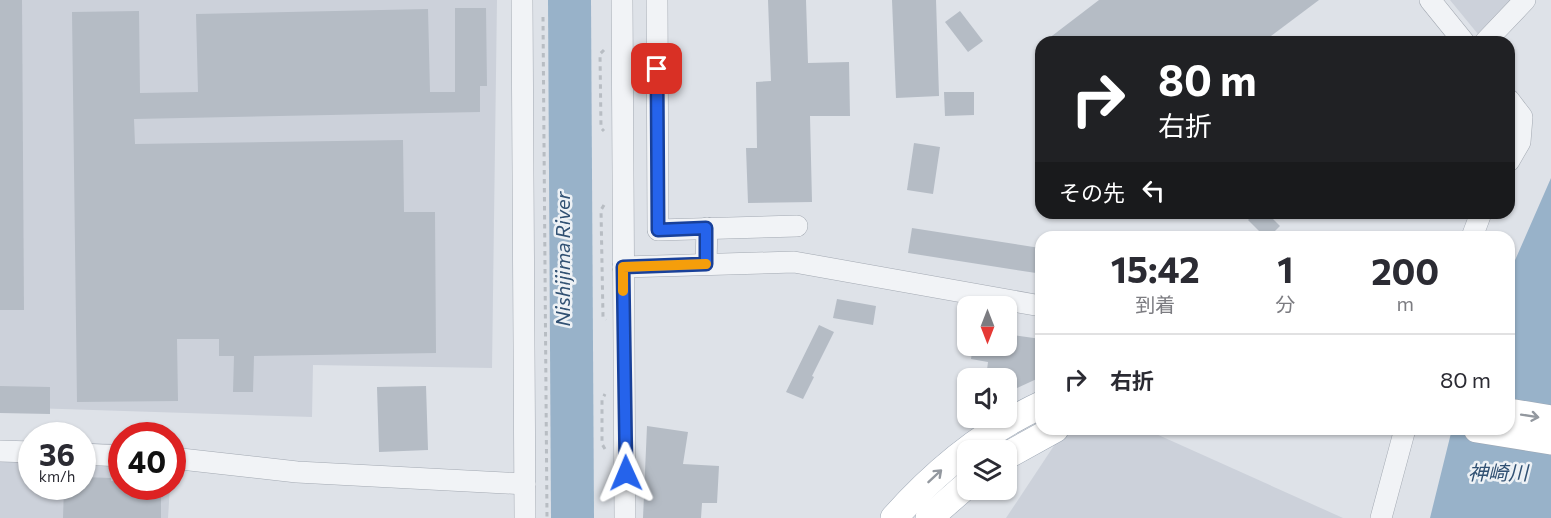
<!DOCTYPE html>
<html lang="ja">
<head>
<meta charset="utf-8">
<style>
	:root { --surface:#fff; --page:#f7f7f7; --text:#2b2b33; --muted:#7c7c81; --line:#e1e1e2 }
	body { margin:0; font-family:Commissioner,"Noto Sans JP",sans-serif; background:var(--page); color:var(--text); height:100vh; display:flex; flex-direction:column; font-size:22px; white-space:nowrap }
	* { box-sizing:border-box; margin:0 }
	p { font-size:20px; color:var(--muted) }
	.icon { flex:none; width:33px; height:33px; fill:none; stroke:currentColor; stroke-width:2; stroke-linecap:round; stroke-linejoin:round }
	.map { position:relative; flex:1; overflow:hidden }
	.side { position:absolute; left:1035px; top:231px; width:480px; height:204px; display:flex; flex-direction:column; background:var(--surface); border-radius:18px; box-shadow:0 2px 4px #0004 }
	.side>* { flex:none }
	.guide { position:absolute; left:1035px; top:36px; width:480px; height:183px; border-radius:18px; box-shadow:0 2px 4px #0004; background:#202124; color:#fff; overflow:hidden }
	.needle { width:39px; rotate:180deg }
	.buttons { position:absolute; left:957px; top:296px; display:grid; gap:12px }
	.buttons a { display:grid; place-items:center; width:60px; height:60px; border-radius:12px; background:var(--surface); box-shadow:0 2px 4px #0004; font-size:30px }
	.speed { position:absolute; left:18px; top:422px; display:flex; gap:12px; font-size:30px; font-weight:700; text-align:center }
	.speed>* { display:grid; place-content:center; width:78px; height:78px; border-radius:50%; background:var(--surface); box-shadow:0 2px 4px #0004; line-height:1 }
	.speed small { font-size:15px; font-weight:400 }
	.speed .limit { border:9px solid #d22; background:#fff; color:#111 }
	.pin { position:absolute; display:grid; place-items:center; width:51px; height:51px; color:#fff; margin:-26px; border-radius:12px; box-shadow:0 3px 9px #0006 }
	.me { position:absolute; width:66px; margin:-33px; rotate:359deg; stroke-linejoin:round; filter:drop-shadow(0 0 4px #0008) }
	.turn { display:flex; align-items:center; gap:21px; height:126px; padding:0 24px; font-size:27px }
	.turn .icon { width:78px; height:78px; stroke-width:2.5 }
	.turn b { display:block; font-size:42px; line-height:51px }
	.then { display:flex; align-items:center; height:57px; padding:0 24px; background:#0003; gap:12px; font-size:22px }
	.eta { display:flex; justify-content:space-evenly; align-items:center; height:102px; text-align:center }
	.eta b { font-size:36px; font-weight:700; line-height:42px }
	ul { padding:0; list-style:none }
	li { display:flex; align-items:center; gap:18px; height:90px; padding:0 24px; border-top:2px solid var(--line) }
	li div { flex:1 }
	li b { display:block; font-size:22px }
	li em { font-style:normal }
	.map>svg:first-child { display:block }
</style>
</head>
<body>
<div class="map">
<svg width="1551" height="518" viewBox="0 0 1551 518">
	<rect width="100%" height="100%" fill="#dee2e8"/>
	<!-- built -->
	<g fill="#ccd1da">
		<polygon points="0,0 497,0 492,368 313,365 312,417 0,407"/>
		<polygon points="1450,0 1520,0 1482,39"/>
		<polygon points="1065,429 1145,429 1343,518 1006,518"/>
		<polygon points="0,442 31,442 32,486 82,486 83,443 121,444 122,486 170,486 168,518 0,518"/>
	</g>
	<!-- water -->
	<g fill="#98b2c9">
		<polygon points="548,0 591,0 594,518 551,518"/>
		<polygon points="1551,178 1551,518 1430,518 1452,429 1509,429 1509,274"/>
	</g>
	<!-- building -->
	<g fill="#b5bcc5">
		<polygon points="0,0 22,0 24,310 0,310"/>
		<polygon points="768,0 806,0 808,63 849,62 850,116 810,116 812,202 748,203 746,148 757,148 756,82 771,81"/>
		<polygon points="892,0 936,0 939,96 896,98"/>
		<polygon points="1099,0 1319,0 1263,42 1044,42"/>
		<polygon points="455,8 486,8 487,86 480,86 480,112 134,119 135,144 403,140 404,212 435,212 436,353 254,356 253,392 233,392 234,356 219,356 219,339 177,339 178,401 77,402 72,12 139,11 140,93 198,92 196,14 428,9 430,92 455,92"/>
		<polygon points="960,11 983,41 968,52 945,22"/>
		<polygon points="944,92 974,92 974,115 945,116"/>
		<polygon points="914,143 940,147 933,194 907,190"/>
		<polygon points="1255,213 1267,213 1280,226 1269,237 1265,237 1248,220"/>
		<polygon points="912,228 1040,248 1036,273 908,253"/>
		<polygon points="837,299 876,306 873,325 833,318"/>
		<polygon points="819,325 834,332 812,376 814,377 803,399 786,392"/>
		<polygon points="1006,334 1041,339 1041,377 1006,393 1006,378 986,378 988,362 971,359 973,345 1006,345"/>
		<polygon points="0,386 50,387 50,414 0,413"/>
		<polygon points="426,386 428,450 379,452 377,387"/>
		<polygon points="647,426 688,432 683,464 719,466 717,503 702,503 701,518 643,518"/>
		<polygon points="82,477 111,478 111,481 122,481 122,486 161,486 161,518 63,518 64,486 82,486"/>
	</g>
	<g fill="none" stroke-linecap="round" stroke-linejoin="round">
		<defs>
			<g id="minor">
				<polyline points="522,0 525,518"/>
				<polyline points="622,0 625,518"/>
				<polyline points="657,0 658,230 797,226"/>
				<polyline points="1430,0 1464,42"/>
				<polyline points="1485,42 1525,0"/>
				<polyline points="1509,100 1522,117 1520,142 1509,161"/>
				<polyline points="1472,237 1481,213"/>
				<polyline points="706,264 707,228"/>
				<polyline points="623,267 794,262 1041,306"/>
				<polyline points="0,451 32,452"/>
				<polyline points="82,454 122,456"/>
				<polyline points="172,458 297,472 525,484"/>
				<polyline points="1381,518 1405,429"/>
			</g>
			<g id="major">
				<polyline points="1509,412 1551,419"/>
				<polyline points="1477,429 1551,441"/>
				<polyline points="1006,456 1055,429"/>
				<path d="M894,518C936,471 983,432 1041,405"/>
				<polyline points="929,518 968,484"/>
			</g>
		</defs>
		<!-- minor casing -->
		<use href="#minor" stroke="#a3a9b2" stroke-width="22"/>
		<!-- major casing -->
		<use href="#major" stroke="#9da7b4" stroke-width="28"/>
		<!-- path -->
		<g stroke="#b8bdc3" stroke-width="3" stroke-dasharray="4.5 4.5" stroke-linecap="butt">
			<polyline points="543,17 547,518"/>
			<polyline points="604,50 600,54 601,128 604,131"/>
			<polyline points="604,205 601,210 603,317 606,320"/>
			<polyline points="605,449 602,444 602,400 605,394"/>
		</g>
		<!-- minor -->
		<use href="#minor" stroke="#f1f3f6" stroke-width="21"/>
		<!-- major -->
		<use href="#major" stroke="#fff" stroke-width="27"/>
	</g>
	<!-- one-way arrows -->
	<defs><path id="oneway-shaft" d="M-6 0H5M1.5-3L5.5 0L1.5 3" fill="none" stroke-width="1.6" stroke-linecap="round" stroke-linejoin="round" transform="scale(1.5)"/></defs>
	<g stroke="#93989f">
		<use href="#oneway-shaft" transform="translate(1530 416) rotate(9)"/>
		<use href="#oneway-shaft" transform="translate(935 476) rotate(-43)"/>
	</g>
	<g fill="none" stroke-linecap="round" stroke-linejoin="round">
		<defs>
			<polyline id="route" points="626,473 623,267 706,264 706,228 658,230 657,69"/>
		</defs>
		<!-- route casing -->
		<use href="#route" stroke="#184099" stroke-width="15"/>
		<!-- route -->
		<use href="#route" stroke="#2563eb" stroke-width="10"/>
		<!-- slow -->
		<polyline stroke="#f59e0b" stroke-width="10" points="623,291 623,267 706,264"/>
	</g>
	<g text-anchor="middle" stroke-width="5" stroke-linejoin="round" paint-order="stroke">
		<!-- water labels -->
		<g font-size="20" font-style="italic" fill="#315173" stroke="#edf1f5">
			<text transform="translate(563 259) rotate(-90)" y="7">Nishijima River</text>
			<text x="1498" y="480">神崎川</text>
		</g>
	</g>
</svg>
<div class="buttons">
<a><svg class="needle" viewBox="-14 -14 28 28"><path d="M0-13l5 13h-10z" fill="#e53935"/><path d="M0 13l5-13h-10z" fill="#7c7c81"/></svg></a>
<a><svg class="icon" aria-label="sound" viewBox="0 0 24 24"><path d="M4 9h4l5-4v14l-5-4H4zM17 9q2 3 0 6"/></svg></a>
<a><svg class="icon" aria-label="layers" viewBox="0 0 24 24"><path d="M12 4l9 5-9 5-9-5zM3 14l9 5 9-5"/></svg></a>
</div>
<div class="speed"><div>36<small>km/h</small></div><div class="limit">40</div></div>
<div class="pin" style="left:657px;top:69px;background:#d93025"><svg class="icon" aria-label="arrive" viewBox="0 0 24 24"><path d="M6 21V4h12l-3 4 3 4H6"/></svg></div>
<svg class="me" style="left:626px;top:473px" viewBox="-20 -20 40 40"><path d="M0-17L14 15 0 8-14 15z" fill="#2563eb" stroke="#fff" stroke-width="4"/></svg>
<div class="guide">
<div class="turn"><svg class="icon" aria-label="right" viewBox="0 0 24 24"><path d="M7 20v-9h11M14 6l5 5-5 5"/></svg><div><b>80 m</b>右折</div></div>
<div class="then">その先<svg class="icon" aria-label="left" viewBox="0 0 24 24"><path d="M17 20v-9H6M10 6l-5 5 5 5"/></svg></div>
</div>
<section class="side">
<div class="eta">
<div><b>15:42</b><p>到着</p></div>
<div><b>1</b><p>分</p></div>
<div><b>200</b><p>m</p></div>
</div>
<ul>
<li><svg class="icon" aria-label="right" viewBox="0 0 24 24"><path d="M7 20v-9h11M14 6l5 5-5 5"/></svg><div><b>右折</b></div><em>80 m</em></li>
</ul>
</section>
</div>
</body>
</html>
